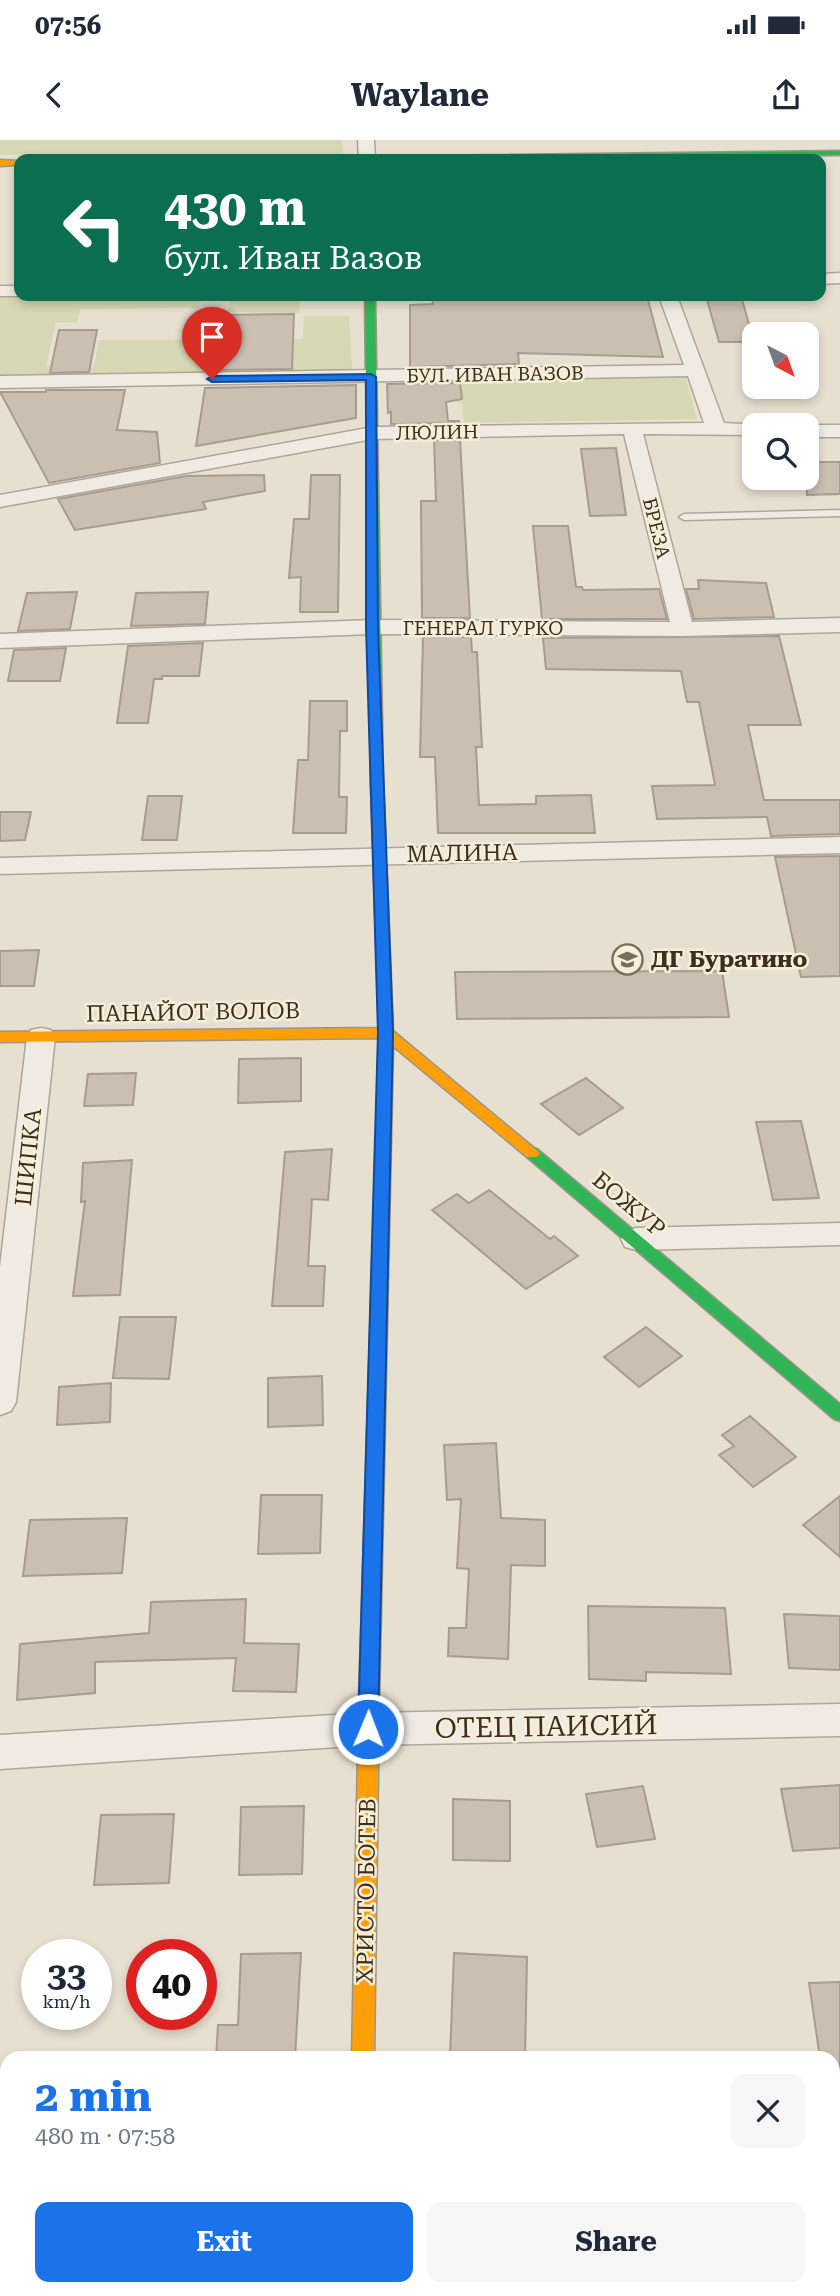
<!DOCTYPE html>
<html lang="en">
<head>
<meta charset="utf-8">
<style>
	:root { --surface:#fff; --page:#f6f6f7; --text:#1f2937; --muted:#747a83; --accent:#1a73e8 }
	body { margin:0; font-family:"Roboto Serif",serif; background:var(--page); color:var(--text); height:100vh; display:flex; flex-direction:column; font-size:26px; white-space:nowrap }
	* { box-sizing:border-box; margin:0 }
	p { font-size:23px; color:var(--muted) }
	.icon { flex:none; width:38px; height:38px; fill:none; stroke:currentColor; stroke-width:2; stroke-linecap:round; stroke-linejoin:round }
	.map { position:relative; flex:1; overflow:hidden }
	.panel { position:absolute; left:0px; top:1911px; width:840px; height:245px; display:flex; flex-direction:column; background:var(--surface); border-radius:21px 21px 0 0; box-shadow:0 4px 10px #0003 }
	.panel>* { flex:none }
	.banner { position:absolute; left:14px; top:14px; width:812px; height:147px; border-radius:14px; box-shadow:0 4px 10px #0003; background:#0b6e4f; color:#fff; overflow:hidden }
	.needle { width:46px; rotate:139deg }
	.buttons { position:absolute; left:742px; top:182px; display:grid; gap:14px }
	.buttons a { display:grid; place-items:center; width:77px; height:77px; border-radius:14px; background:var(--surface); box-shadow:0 4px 10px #0003; font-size:35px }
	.speed { position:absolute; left:21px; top:1799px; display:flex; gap:14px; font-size:35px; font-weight:700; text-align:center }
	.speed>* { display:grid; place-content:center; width:91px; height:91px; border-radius:50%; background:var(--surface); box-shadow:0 4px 10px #0003; line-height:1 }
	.speed small { font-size:18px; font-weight:400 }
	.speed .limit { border:10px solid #d22; background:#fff; color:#111 }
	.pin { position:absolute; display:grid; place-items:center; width:60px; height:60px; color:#fff; margin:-72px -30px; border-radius:50% 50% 50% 0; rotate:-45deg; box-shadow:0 0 7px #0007 }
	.pin .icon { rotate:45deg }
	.me { position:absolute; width:77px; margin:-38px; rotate:1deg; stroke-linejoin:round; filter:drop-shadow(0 0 5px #0008) }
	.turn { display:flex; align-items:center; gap:24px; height:147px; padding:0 35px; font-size:32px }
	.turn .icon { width:91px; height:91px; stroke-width:2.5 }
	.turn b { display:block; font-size:49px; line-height:60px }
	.round { display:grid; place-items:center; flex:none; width:74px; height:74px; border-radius:14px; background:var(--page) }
	.summary { display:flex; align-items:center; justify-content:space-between; height:119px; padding:0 35px }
	h1 { font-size:42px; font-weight:700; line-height:52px; color:var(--accent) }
	.primary-button { display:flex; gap:14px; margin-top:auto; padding:14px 35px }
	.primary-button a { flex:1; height:80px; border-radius:14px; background:var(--accent); color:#fff; font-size:28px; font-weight:700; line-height:80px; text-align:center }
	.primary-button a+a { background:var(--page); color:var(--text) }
	.status { display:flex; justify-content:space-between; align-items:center; height:49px; padding:0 35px; background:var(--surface); direction:ltr }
	.status svg { height:19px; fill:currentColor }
	header { display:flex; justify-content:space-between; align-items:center; height:91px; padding:0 35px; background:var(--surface); font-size:32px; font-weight:700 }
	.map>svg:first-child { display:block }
</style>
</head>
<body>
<div class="status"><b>07:56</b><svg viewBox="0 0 49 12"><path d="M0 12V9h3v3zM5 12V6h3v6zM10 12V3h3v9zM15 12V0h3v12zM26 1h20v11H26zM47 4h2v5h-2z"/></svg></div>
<header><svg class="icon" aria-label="back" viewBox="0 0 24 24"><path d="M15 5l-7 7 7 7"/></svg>Waylane<svg class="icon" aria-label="share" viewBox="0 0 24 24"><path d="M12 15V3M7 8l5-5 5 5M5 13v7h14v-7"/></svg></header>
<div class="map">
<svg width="840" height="2156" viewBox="0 0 840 2156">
	<rect width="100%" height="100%" fill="#e7e0d1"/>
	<!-- green -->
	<g fill="#d6d7b3">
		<polygon points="0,0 342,0 343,14 0,15"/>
		<polygon points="200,156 198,168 80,169 77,182 56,183 46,226 94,227 99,200 303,199 304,176 349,176 352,230 0,235 0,157"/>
		<polygon points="230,156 301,156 299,173 228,172"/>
		<polygon points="685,235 697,279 464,283 462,262 447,262 445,239"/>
	</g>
	<!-- building -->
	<g fill="#cbbfb2" stroke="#a89c90" stroke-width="2">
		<polygon points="432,156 647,156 663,217 518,213 519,224 410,227 410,165 433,164"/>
		<polygon points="706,156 741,156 754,202 719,202"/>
		<polygon points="294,174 292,229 216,230 219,175"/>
		<polygon points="59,190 97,190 89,232 50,233"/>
		<polygon points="460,243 462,259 446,262 448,281 459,281 460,283 391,284 391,272 388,273 387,244"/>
		<polygon points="356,245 356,278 196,306 205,248"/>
		<polygon points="46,250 125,250 117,290 157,292 160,323 49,343 0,252 46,252"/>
		<polygon points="434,300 460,300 470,478 422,478 421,361 436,361"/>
		<polygon points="616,308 626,375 590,376 581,309"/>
		<polygon points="807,322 840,322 840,354 807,355"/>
		<polygon points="264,335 265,351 203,362 206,369 75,390 58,359 186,336"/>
		<polygon points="311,335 340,335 338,472 300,472 301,437 289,438 294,379 309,379"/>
		<polygon points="533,386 568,386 576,447 582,447 583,450 659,449 667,479 542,479"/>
		<polygon points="698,440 766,443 774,477 694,479 686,449 699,449"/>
		<polygon points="77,452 70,489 18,491 27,453"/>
		<polygon points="208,452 205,484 131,486 136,453"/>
		<polygon points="779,496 801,585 748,585 764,660 840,660 840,694 771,696 767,677 657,679 652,646 715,645 699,562 687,562 681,531 546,529 543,498"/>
		<polygon points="423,497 471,497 472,512 477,512 482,607 476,607 479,665 536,664 536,656 591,655 595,693 438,693 435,617 420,617"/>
		<polygon points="203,503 199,536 162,536 162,539 154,539 148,583 117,583 128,506"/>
		<polygon points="66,508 60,541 8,541 14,510"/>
		<polygon points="310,561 347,561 347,591 340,591 339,657 347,657 346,693 293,693 298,620 308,620"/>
		<polygon points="148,656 182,656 177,700 142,700"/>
		<polygon points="0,672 31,672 25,700 0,701"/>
		<polygon points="840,716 840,836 801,837 775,717"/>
		<polygon points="39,810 34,846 0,846 0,811"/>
		<polygon points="722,831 729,877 457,879 455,832"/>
		<polygon points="301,918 301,961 238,963 239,919"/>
		<polygon points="136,933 133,965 84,966 88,934"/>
		<polygon points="586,938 623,968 579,995 541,964"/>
		<polygon points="801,981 819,1058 773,1060 756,982"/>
		<polygon points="332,1009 328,1060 312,1059 308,1126 325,1126 323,1166 272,1166 285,1012"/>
		<polygon points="132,1020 120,1155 73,1156 85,1061 81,1062 83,1023"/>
		<polygon points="489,1050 550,1099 554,1096 578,1116 526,1149 432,1070 457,1054 469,1063"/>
		<polygon points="120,1177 176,1177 169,1239 113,1238"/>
		<polygon points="646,1187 682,1216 639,1247 604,1217"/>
		<polygon points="322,1236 323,1285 268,1287 268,1238"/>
		<polygon points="111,1243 110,1282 57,1285 59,1247"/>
		<polygon points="750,1276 796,1317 753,1347 719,1315 734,1306 722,1295"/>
		<polygon points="496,1303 501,1378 545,1380 545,1426 511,1425 508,1519 448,1516 449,1488 466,1488 469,1429 457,1428 461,1359 447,1360 444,1305"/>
		<polygon points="261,1355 322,1355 320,1413 258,1414"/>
		<polygon points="840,1356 840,1417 803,1385"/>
		<polygon points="127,1378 122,1433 23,1436 30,1380"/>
		<polygon points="246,1459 244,1503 299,1504 296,1552 233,1551 236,1518 95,1522 95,1553 17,1560 20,1504 149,1493 151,1462"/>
		<polygon points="588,1466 725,1468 731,1534 646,1532 646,1541 589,1539"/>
		<polygon points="784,1474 840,1476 840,1530 789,1528"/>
		<polygon points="840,1645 840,1708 793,1711 781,1649"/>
		<polygon points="643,1646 655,1699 597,1707 586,1654"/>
		<polygon points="453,1659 510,1661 510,1721 453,1720"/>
		<polygon points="304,1666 302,1734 239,1735 241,1667"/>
		<polygon points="174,1674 169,1743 94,1745 101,1675"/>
		<polygon points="301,1813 295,1918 216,1918 218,1885 238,1885 241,1814"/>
		<polygon points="454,1813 527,1817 525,1918 450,1916"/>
		<polygon points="840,1842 840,1931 833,1932 833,1918 820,1918 809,1843"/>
	</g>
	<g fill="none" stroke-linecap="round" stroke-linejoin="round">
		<defs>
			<polygon id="lane" points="840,370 840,376 684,380 679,377 684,374"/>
			<g id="street">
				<polygon points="358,0 374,0 375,19 359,19"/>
				<polygon points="840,133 840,143 821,144 821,134"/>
				<polygon points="0,146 19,146 21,156 0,156"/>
				<polygon points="659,156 677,156 724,283 761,285 754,285 754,295 643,294 692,482 840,478 840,492 683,496 372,494 0,508 0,494 372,480 670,482 624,294 373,299 0,367 0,355 373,287 704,283 688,236 0,248 0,236 684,225"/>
				<rect x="807" y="285" width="33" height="12"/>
				<polygon points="840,697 840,713 0,734 0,718"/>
				<polygon points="41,888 51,890 55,897 16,1262 11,1271 0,1275 0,1127 27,897 31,890"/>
				<polygon points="840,1083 840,1105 636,1110 625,1107 621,1099 625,1091 636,1088"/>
				<polygon points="840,1564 840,1596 368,1605 0,1629 0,1595 368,1573"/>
				<rect x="338" y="2149" width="44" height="7"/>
			</g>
			<g id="fast">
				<polygon points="840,11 840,15 331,19 335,17"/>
				<polygon points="365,156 375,156 383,644 377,648 371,644"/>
				<polygon points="532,1008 537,1009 840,1264 840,1281 834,1279 527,1017 524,1013 527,1009"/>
			</g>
			<g id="slow">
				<polygon points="0,20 19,21 19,25 0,26"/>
				<polygon points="377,640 383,644 393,891 540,1013 537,1017 527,1017 393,906 388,1136 386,1140 374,1140 372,1136 379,898 0,902 0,892 379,888 371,644"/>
				<polygon points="369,1553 376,1555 379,1561 374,1918 352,1918 359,1561 362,1555"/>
			</g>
			<polygon id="jam" points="380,1130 386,1132 388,1136 379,1561 376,1567 369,1569 362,1567 359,1561 372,1136 374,1132"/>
		</defs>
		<!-- lane casing -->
		<use href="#lane" stroke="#ada599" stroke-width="3"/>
		<!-- street casing -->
		<use href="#street" stroke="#ada599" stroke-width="3"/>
		<!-- fast casing -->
		<use href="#fast" stroke="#9c958a" stroke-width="3"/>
		<!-- slow casing -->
		<use href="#slow" stroke="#9c958a" stroke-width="3"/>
		<!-- jam casing -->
		<use href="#jam" stroke="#9c958a" stroke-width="3"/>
		<!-- lane -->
		<use href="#lane" fill="#efebe3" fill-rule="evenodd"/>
		<!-- street -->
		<use href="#street" fill="#efebe3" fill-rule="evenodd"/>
		<!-- fast -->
		<use href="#fast" fill="#30b455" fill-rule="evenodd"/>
		<!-- slow -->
		<use href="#slow" fill="#ff9f0a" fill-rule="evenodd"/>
		<!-- jam -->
		<use href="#jam" fill="#e5322d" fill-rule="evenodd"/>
	</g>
	<!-- route -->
	<polygon fill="#1a73e8" stroke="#114b97" stroke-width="2" points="371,234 376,237 378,487 393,893 378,1589 375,1596 368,1598 361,1596 358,1589 378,893 366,487 366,240 212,242 207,239 212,236"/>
	<!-- icons -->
	<defs>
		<symbol id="school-ring" viewBox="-11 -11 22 22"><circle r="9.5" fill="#f7eed8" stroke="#786c5e" stroke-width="1.5"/><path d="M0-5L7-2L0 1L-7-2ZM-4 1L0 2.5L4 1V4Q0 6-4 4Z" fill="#786c5e"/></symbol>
	</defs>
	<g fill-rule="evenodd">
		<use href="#school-ring" x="610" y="802" width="35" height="35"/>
	</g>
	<g text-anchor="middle" stroke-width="5" stroke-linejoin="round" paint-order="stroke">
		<!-- far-street labels -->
		<g font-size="19" fill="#3d2e20" stroke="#f7eed8">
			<text transform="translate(495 234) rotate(-1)" y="7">БУЛ. ИВАН ВАЗОВ</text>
			<text transform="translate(437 292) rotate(-1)" y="7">ЛЮЛИН</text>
			<text transform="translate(657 388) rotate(76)" y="7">БРЕЗА</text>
			<text x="483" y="495">ГЕНЕРАЛ ГУРКО</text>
		</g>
		<!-- street labels -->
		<g font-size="23" fill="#3d2e20" stroke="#f7eed8">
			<text transform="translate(462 713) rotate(-1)" y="8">МАЛИНА</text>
			<text transform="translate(193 872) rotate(-1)" y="8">ПАНАЙОТ ВОЛОВ</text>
			<text transform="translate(28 1017) rotate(-84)" y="8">ШИПКА</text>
			<text transform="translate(629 1064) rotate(40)" y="8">БОЖУР</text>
			<text transform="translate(366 1751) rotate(-89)" y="8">ХРИСТО БОТЕВ</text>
		</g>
		<!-- poi labels -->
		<g font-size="23" font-weight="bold" fill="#3d2e20" stroke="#f7eed8" text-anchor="start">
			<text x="651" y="827">ДГ Буратино</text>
		</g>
		<!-- near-street labels -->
		<g font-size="28" fill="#3d2e20" stroke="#f7eed8">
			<text transform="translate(546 1586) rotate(-1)" y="10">ОТЕЦ ПАИСИЙ</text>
		</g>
	</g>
</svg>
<div class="buttons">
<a><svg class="needle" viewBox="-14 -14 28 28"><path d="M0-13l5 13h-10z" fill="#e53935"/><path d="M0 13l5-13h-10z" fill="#747a83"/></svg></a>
<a><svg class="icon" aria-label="search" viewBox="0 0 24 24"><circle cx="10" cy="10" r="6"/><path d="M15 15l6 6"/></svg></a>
</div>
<div class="speed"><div>33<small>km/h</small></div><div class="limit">40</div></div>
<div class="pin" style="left:212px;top:239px;background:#d93025"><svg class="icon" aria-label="arrive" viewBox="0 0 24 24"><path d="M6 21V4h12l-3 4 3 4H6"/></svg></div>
<svg class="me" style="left:368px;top:1589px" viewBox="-20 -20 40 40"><circle r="17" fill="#1a73e8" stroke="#fff" stroke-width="3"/><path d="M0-11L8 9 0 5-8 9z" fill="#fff"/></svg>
<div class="banner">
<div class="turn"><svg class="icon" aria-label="left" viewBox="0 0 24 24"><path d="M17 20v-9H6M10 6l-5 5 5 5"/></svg><div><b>430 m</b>бул. Иван Вазов</div></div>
</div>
<section class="panel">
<div class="summary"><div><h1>2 min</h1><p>480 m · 07:58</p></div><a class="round"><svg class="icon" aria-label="close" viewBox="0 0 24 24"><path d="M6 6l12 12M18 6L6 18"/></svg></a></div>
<div class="primary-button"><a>Exit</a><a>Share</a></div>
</section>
</div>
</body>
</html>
